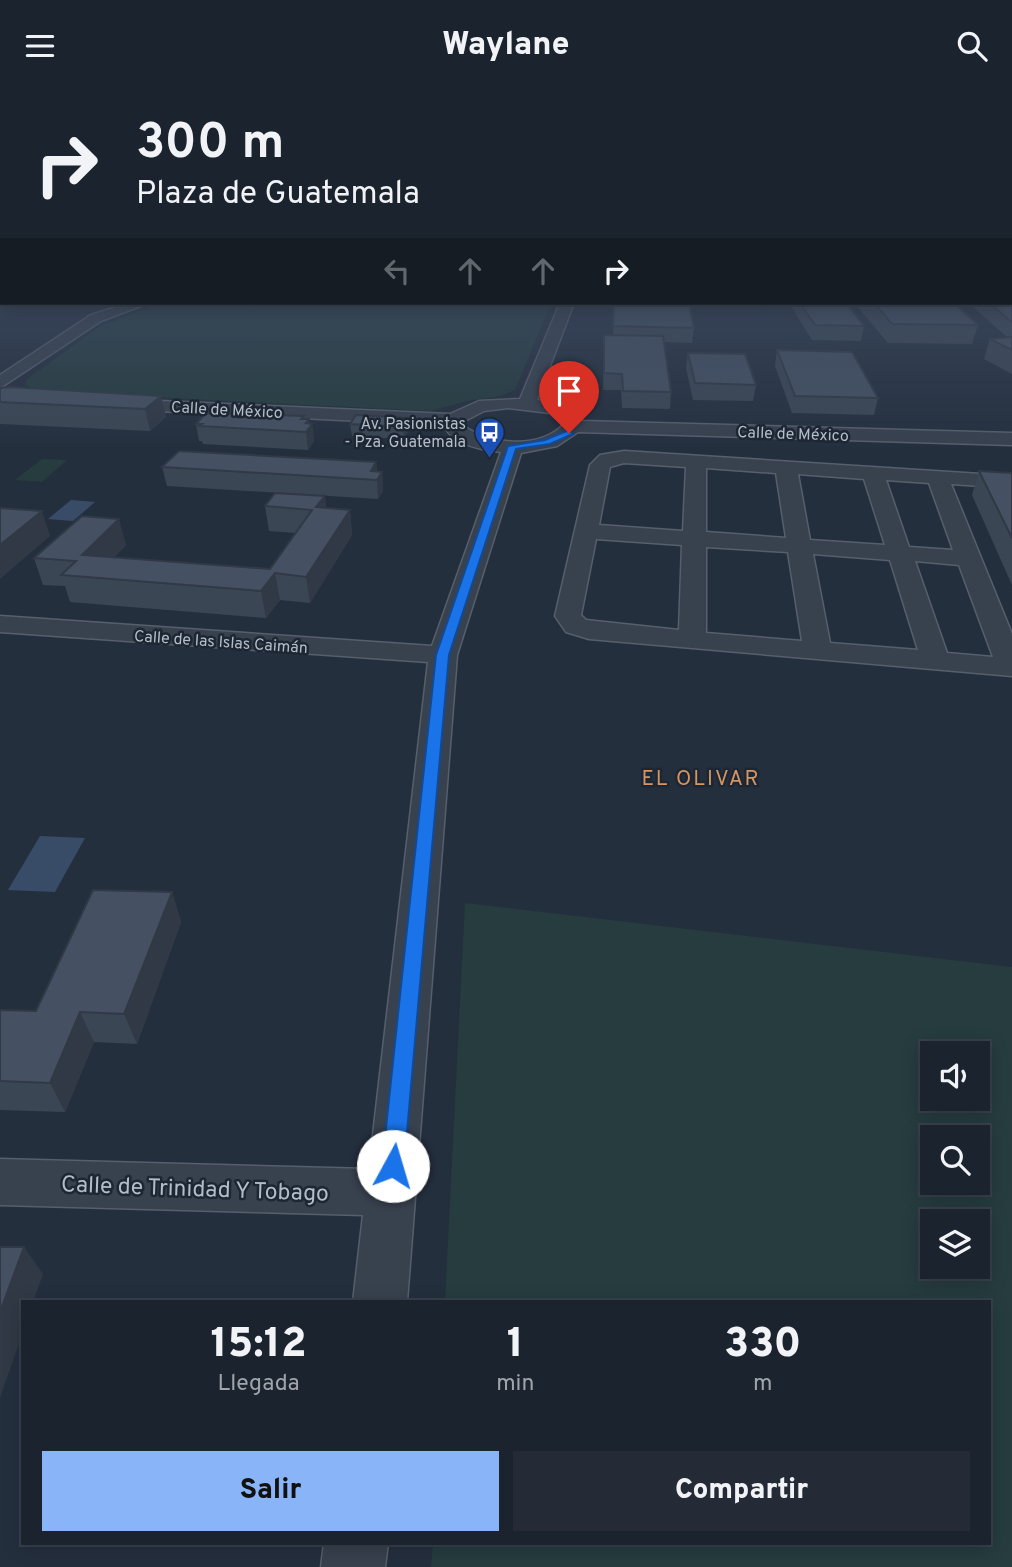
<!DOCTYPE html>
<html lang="es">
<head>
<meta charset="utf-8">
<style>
	:root { --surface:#1b232e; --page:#242b36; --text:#f1f3f6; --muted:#a0a4aa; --line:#39404a; --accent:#8ab4f8 }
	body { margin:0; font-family:Overpass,sans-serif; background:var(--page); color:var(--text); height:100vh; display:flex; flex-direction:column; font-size:26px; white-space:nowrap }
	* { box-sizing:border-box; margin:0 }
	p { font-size:23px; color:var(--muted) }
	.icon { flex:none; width:38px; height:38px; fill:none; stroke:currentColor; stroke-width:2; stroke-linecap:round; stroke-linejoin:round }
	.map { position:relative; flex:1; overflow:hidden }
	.details { position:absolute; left:21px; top:1209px; width:970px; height:245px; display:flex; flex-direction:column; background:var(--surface); border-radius:0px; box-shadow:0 4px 18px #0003,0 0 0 2px var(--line) }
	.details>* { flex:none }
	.top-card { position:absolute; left:0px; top:0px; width:1013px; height:214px; box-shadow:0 4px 18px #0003,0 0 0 2px var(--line); background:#1b232e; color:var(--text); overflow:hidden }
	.tools { position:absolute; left:920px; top:950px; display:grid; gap:14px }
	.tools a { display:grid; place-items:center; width:70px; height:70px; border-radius:0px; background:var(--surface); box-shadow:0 4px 18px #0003,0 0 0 2px var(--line); font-size:35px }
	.pin { position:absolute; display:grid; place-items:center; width:60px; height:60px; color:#fff; margin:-72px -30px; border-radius:50% 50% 50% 0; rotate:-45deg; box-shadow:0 0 7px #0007 }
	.pin .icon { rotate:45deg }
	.me { position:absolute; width:77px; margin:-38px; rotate:6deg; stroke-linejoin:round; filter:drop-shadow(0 0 5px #0008) }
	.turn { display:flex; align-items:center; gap:24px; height:147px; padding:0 21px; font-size:32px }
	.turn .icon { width:91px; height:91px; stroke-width:2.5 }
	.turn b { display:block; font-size:49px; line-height:60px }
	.lanes { display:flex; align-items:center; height:66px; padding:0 21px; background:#0003; justify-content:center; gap:35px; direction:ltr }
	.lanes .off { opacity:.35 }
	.eta { display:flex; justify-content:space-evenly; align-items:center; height:119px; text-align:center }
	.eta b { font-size:42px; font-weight:800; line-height:49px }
	.action { display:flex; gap:14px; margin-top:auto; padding:14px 21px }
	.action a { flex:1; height:80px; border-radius:0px; background:var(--accent); color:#111; font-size:28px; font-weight:800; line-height:80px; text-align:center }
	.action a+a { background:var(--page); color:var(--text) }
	header { display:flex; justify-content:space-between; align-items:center; height:91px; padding:0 21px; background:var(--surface); font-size:32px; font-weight:800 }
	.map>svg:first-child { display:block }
</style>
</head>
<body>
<header><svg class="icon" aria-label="menu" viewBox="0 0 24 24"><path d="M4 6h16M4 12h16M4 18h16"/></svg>Waylane<svg class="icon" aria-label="search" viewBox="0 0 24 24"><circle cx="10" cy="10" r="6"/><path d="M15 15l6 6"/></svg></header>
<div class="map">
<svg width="1012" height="1476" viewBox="0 0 1012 1476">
	<rect width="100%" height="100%" fill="#242f3e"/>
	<!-- green -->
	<g fill="#263c3f" fill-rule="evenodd">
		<polygon points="163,212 551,212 515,299 500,305 467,310 431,320 47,301 25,294 27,288 102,234"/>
		<polygon points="42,368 67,369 42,391 15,389"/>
		<path d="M465,812L1012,876V1476H431L433,1452H989V1211H445ZM933,962H978V1008H933ZM933,1046H978V1092H933ZM933,1130H978V1176H933Z"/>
	</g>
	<!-- water -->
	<g fill="#394c67">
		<polygon points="71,409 95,411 73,430 48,428"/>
		<polygon points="40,745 85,747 55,801 8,799"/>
	</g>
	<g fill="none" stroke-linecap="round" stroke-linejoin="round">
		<defs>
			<g id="minor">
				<polygon points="128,212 149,212 101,230 0,297 0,284 91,224"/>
				<path d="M560,212H574L537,309L563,314L582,330L1012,342V354L578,341L557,355L521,362L457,564L407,1211H353L363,1124L0,1114V1068L369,1078L428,571L0,541V525L432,555L501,361C483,359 451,354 444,334L115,318L106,313L115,308L450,323L479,310L520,308ZM508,317L550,322L563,334C539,358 490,354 464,335L463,331L484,320Z"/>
				<path d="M624,360L1012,385V397L951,393L1012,543V585L589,548L566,541L555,525L590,374L600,364ZM624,372L686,376L683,440L599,434L610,376ZM706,377L776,382L786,447L706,441ZM798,383L864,388L885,454L810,449ZM886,389L929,392L953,459L909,456ZM596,448L682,454L679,539L586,529L581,524ZM706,456L788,461L802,550L706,542ZM813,463L890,469L918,559L830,552ZM915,470L959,474L993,566L947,562Z"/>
				<polygon points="324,1452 388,1452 385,1476 321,1476"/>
			</g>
		</defs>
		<!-- minor casing -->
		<use href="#minor" stroke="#565f6c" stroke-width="3"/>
		<!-- minor -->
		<use href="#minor" fill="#38414e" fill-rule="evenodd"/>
	</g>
	<!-- wall -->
	<g fill="#3b4654">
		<polygon points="1012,201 1012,283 984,268 990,248 1008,247 972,215 973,212 1012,212"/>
		<polygon points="614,212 694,237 692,252 664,251 671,301 670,318 622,317 621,299 603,299 604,244 613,244"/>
		<polygon points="789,212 846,212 864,235 861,250 812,249"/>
		<polygon points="857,212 954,212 978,234 972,253 888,252 856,214"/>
		<polygon points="777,259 878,307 874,324 792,322 775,275"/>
		<polygon points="688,262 756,294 753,310 693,309 686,277"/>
		<polygon points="0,297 161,305 166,326 150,340 0,333"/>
		<polygon points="408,327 409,339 404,348 352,345 350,333"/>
		<polygon points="304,328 309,333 312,333 314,350 308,359 203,353 202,350 199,350 196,333"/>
		<polygon points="376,371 377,381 382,381 383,400 378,408 167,395 162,376"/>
		<polygon points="979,380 1012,382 1012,494 972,404"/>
		<polygon points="265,415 350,419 352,444 310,512 280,509 266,527 70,511 65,495 43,494 34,467 126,454 113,467 270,478 295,442 269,440"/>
		<polygon points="172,801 181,831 137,953 94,951 65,1021 0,1019 0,919 36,920"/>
	</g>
	<!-- shaded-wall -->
	<g fill="#303945">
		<polygon points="161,305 166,326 150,340 145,318"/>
		<polygon points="304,325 306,341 306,332 309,328 310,336 312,333 314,350 308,359 306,341 301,328"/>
		<polygon points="408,327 409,339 404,348 403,336"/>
		<polygon points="376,371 377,388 382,381 383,400 378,408 377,389 371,380"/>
		<polygon points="325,405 328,430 316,416"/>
		<polygon points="350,419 352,444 310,512 306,486"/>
		<polygon points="42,420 50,445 0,488 0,454"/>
		<polygon points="119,428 126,454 93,487 82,464"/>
		<polygon points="275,482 280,509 266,527 261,500"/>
		<polygon points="172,801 181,831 137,953 124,923"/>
		<polygon points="80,921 94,951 65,1021 50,992"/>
		<polygon points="24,1156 43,1183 33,1211 23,1211 23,1241 0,1307 0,1221"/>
	</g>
	<!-- building -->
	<g fill="#455162" stroke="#303945" stroke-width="2">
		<polygon points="1012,201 1012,231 989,212 1012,212"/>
		<polygon points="614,212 689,212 694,237 613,235"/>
		<polygon points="800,212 846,212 864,235 815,234"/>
		<polygon points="874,212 954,212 978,234 892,233"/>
		<polygon points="604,244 663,245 671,301 623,300 622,283 604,282"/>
		<polygon points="1012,246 1012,259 990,248"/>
		<polygon points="777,259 852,261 878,307 795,305"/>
		<polygon points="688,262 745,263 756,294 695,292"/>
		<polygon points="10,296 161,305 145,318 0,311 0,297"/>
		<polygon points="206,322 304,325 301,328 309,328 306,332 312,333 306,341 199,335 202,333 196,333"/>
		<polygon points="356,324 408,327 403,336 350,333"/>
		<polygon points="179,360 376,371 371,380 382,381 377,389 162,376"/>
		<polygon points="979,380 1012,382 1012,447"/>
		<polygon points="275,402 325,405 316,416 350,419 306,486 275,482 261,500 61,484 76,470 34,467 82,425 119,428 82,464 270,478 312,419 265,415"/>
		<polygon points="0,417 42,420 0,454"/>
		<polygon points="93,799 172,801 124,923 80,921 50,992 0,990 0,919 36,920"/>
		<polygon points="0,1156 24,1156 0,1221"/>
	</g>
	<!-- sky -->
	<linearGradient id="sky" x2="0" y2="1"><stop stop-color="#141a22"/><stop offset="0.42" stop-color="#3f4d63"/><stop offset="1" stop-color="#3f4d63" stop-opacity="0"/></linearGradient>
	<rect width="1012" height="359" fill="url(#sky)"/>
	<!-- route -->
	<polygon fill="#1a73e8" stroke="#114b97" stroke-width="2" points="569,339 573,343 550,353 516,358 449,564 404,1075 401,1082 393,1085 385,1082 382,1075 436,564 508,355 545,349"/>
	<!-- icons -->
	<defs>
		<symbol id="bus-pin" viewBox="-11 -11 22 30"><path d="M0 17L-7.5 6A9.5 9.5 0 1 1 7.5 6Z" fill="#1a4fb4" stroke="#1d2633"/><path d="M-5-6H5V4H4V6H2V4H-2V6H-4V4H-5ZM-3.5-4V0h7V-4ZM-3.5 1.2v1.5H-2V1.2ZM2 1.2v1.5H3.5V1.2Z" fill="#fff"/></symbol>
	</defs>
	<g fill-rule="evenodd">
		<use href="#bus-pin" x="472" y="324" width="35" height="47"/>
	</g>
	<g text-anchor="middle" stroke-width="5" stroke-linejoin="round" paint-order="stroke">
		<!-- far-street labels -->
		<g font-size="16" fill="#b4bcc9" stroke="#1d2633">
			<text transform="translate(227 318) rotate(3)" y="6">Calle de México</text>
			<text transform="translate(793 342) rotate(2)" y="6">Calle de México</text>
			<text transform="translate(221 550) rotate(4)" y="6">Calle de las Islas Caimán</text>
		</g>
		<!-- far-poi labels -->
		<g font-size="16" fill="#b4bcc9" stroke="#1d2633" text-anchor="end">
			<text x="466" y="338">Av. Pasionistas<tspan x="466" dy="18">- Pza. Guatemala</tspan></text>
		</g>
		<!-- neighbourhood labels -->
		<g font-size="21" letter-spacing="2" fill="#d59563" stroke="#1d2633">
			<text x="701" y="694">EL OLIVAR</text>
		</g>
		<!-- near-street labels -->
		<g font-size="23" fill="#b4bcc9" stroke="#1d2633">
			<text transform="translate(195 1097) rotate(2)" y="8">Calle de Trinidad Y Tobago</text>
		</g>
	</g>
</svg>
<div class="tools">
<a><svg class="icon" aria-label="sound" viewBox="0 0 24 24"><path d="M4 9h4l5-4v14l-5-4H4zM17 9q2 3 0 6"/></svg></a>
<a><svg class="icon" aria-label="search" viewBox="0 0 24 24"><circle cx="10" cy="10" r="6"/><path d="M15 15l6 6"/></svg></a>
<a><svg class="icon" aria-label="layers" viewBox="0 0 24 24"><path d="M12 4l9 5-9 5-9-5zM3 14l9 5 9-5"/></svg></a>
</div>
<div class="pin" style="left:569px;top:342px;background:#d93025"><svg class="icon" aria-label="arrive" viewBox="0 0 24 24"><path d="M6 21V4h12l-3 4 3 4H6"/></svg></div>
<svg class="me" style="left:393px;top:1075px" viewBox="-20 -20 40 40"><circle r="19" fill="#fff"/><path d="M0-13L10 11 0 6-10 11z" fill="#1a73e8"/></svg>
<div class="top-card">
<div class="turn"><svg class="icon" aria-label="right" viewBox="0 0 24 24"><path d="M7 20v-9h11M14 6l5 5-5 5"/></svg><div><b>300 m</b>Plaza de Guatemala</div></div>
<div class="lanes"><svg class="icon off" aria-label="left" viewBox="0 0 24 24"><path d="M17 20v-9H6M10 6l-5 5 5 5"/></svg><svg class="icon off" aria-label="ahead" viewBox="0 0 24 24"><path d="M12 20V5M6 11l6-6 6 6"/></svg><svg class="icon off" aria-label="ahead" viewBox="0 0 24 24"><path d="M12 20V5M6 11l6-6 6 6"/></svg><svg class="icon" aria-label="right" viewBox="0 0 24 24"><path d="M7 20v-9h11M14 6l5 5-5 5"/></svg></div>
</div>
<section class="details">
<div class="eta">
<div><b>15:12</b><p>Llegada</p></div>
<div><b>1</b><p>min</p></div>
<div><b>330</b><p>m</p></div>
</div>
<div class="action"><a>Salir</a><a>Compartir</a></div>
</section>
</div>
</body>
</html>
